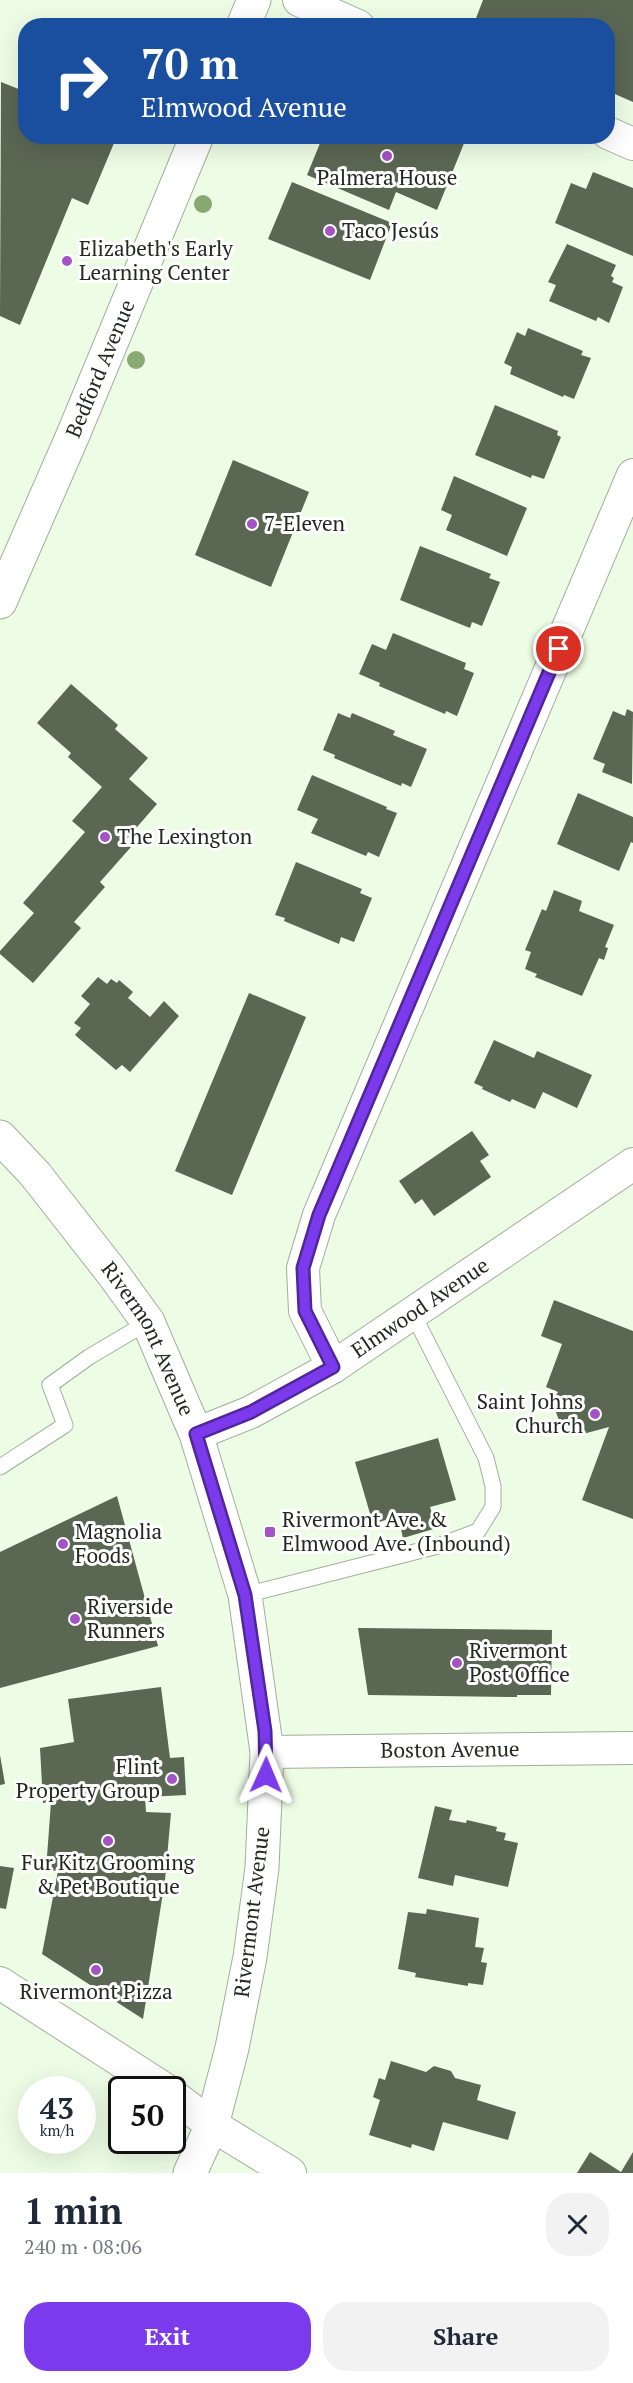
<!DOCTYPE html>
<html lang="en">
<head>
<meta charset="utf-8">
<style>
	:root { --surface:#fff; --page:#f2f2f3; --text:#1f2937; --muted:#747a83; --accent:#7c3aed }
	body { margin:0; font-family:"PT Serif",serif; background:var(--page); color:var(--text); height:100vh; display:flex; flex-direction:column; font-size:22px; white-space:nowrap }
	* { box-sizing:border-box; margin:0 }
	p { font-size:20px; color:var(--muted) }
	.icon { flex:none; width:33px; height:33px; fill:none; stroke:currentColor; stroke-width:2; stroke-linecap:round; stroke-linejoin:round }
	.map { position:relative; height:2173px; overflow:hidden }
	.panel { display:flex; flex-direction:column; background:var(--surface); flex:1 }
	.panel>* { flex:none }
	.hud { position:absolute; left:18px; top:18px; width:597px; height:126px; border-radius:24px; box-shadow:0 6px 24px #0002; background:#1a4fa0; color:#fff; overflow:hidden }
	.speed { position:absolute; left:18px; top:2076px; display:flex; gap:12px; font-size:30px; font-weight:700; text-align:center }
	.speed>* { display:grid; place-content:center; width:78px; height:78px; border-radius:50%; background:var(--surface); box-shadow:0 6px 24px #0002; line-height:1 }
	.speed small { font-size:15px; font-weight:400 }
	.speed .limit { border:3px solid #111; border-radius:9px; background:#fff; color:#111 }
	.pin { position:absolute; display:grid; place-items:center; width:51px; height:51px; color:#fff; margin:-26px; border:3px solid #fff; border-radius:50%; box-shadow:0 2px 6px #0007 }
	.me { position:absolute; width:66px; margin:-33px; rotate:1deg; stroke-linejoin:round; filter:drop-shadow(0 0 4px #0008) }
	.turn { display:flex; align-items:center; gap:21px; height:126px; padding:0 24px; font-size:27px }
	.turn .icon { width:78px; height:78px; stroke-width:2.5 }
	.turn b { display:block; font-size:42px; line-height:51px }
	.round { display:grid; place-items:center; flex:none; width:63px; height:63px; border-radius:24px; background:var(--page) }
	.overview { display:flex; align-items:center; justify-content:space-between; height:102px; padding:0 24px }
	h1 { font-size:36px; font-weight:700; line-height:45px }
	.action { display:flex; gap:12px; margin-top:auto; padding:12px 24px }
	.action a { flex:1; height:69px; border-radius:24px; background:var(--accent); color:#fff; font-size:24px; font-weight:700; line-height:69px; text-align:center }
	.action a+a { background:var(--page); color:var(--text) }
	.map>svg:first-child { display:block }
</style>
</head>
<body>
<div class="map">
<svg width="633" height="2173" viewBox="0 0 633 2173">
	<rect width="100%" height="100%" fill="#edfde5"/>
	<!-- building -->
	<g fill="#5a6753">
		<polygon points="483,0 633,0 633,102 608,91 608,26 473,26"/>
		<polygon points="1,82 26,92 26,136 117,136 88,205 72,198 20,325 0,316"/>
		<polygon points="323,136 467,136 437,210 396,192 389,210 307,175"/>
		<polygon points="593,172 633,188 633,256 555,223 571,183 586,189"/>
		<polygon points="292,182 392,223 370,280 268,239"/>
		<polygon points="567,244 616,265 611,276 614,278 612,282 623,287 609,323 598,317 596,321 549,301 556,285 548,282"/>
		<polygon points="528,328 583,351 581,355 591,358 574,399 564,395 563,397 510,374 512,367 504,363 517,332 525,336"/>
		<polygon points="495,405 558,431 557,435 561,437 544,479 532,475 531,478 475,455"/>
		<polygon points="233,460 309,492 271,587 195,555"/>
		<polygon points="454,476 527,508 507,556 446,530 452,515 441,510"/>
		<polygon points="420,546 491,574 489,578 500,582 482,626 472,622 470,628 400,600"/>
		<polygon points="393,633 466,663 464,669 474,673 457,716 446,711 445,714 379,686 380,683 359,674 372,644 386,650"/>
		<polygon points="71,684 118,725 115,729 148,758 129,779 157,804 125,841 131,847 100,882 105,887 74,922 81,928 33,983 0,954 0,951 34,913 23,903 85,832 72,821 102,787 68,757 71,753 37,723"/>
		<polygon points="627,709 633,712 632,784 602,772 605,764 593,759 613,711 625,716"/>
		<polygon points="338,713 350,718 352,713 395,731 393,735 427,749 411,787 402,783 401,786 334,758 335,755 323,750"/>
		<polygon points="312,775 387,807 386,809 397,813 379,857 368,852 366,856 311,833 318,819 297,810"/>
		<polygon points="578,793 633,817 633,843 631,842 619,871 557,844"/>
		<polygon points="296,862 362,889 360,893 372,898 354,942 341,937 339,944 284,921 285,918 275,915"/>
		<polygon points="554,890 582,901 579,911 614,925 605,947 608,948 604,960 599,958 582,996 535,977 537,974 525,969 531,952 525,950 542,909 546,911"/>
		<polygon points="98,977 107,984 111,979 117,983 119,980 133,992 128,998 150,1017 164,1001 179,1016 130,1072 122,1065 116,1070 75,1035 81,1028 74,1023 90,1004 81,996"/>
		<polygon points="249,993 306,1017 232,1195 175,1171"/>
		<polygon points="494,1040 534,1058 537,1051 592,1075 577,1108 543,1092 535,1109 512,1099 510,1102 482,1089 483,1087 474,1083"/>
		<polygon points="472,1131 489,1155 480,1161 491,1177 434,1216 422,1199 415,1204 399,1181"/>
		<polygon points="554,1300 633,1331 633,1519 582,1500 609,1427 583,1434 562,1428 552,1402 558,1392 546,1387 562,1344 541,1336"/>
		<polygon points="438,1438 456,1500 430,1507 437,1528 403,1538 398,1516 373,1524 355,1462"/>
		<polygon points="117,1496 158,1646 0,1688 0,1552"/>
		<polygon points="358,1628 552,1630 551,1695 517,1695 517,1697 368,1695"/>
		<polygon points="161,1687 170,1758 184,1757 186,1795 145,1797 146,1812 171,1813 165,1880 143,2019 42,1954 58,1871 46,1870 51,1802 43,1803 40,1748 74,1742 68,1699"/>
		<polygon points="0,1755 5,1784 0,1785"/>
		<polygon points="435,1806 452,1810 449,1820 466,1823 467,1820 497,1827 496,1831 506,1833 504,1840 518,1843 508,1887 455,1875 453,1886 418,1878"/>
		<polygon points="0,1866 14,1868 6,1909 0,1908"/>
		<polygon points="427,1909 479,1918 475,1947 484,1948 481,1962 487,1963 483,1985 468,1983 468,1986 415,1977 416,1973 398,1969 408,1912 426,1914"/>
		<polygon points="391,2061 426,2072 434,2066 451,2071 455,2078 481,2085 477,2100 516,2112 508,2140 443,2122 434,2151 412,2144 411,2148 369,2135 380,2100 373,2097 379,2078 385,2080"/>
		<polygon points="590,2152 621,2172 633,2152 633,2173 577,2173"/>
	</g>
	<g fill="none" stroke-linecap="round" stroke-linejoin="round">
		<defs>
			<g id="lane">
				<polyline points="0,1467 65,1425 50,1385 89,1357 148,1322"/>
				<polyline points="245,1595 438,1546 478,1531 493,1507 493,1486 486,1458 412,1312"/>
			</g>
			<g id="street">
				<polyline points="299,0 358,26"/>
				<polyline points="608,133 633,144"/>
				<polyline points="333,1367 305,1311 303,1268 319,1215 633,475"/>
				<path id="s1" d="M196,1434L251,1412L333,1367L633,1164"/>
				<path id="s2" d="M267,1752L633,1748"/>
				<polyline points="0,1983 166,2090"/>
				<polyline points="172,2095 212,2125 290,2173"/>
			</g>
			<g id="secondary">
				<polyline points="243,26 254,0"/>
				<path id="s3" d="M0,602L73,435L197,136"/>
				<path id="s4" d="M0,1137L35,1174L114,1275L148,1322L196,1434L245,1595L267,1752L262,1868L250,1957L232,2048L212,2125L190,2173"/>
			</g>
		</defs>
		<!-- lane casing -->
		<use href="#lane" stroke="#a0af99" stroke-width="17"/>
		<!-- street casing -->
		<use href="#street" stroke="#a0af99" stroke-width="34"/>
		<!-- secondary casing -->
		<use href="#secondary" stroke="#a0af99" stroke-width="35"/>
		<!-- lane -->
		<use href="#lane" stroke="#fff" stroke-width="15"/>
		<!-- street -->
		<use href="#street" stroke="#fff" stroke-width="32"/>
		<!-- secondary -->
		<use href="#secondary" stroke="#fff" stroke-width="33"/>
	</g>
	<!-- trees -->
	<g fill="#88a972">
		<circle cx="203" cy="204" r="9"/>
		<circle cx="136" cy="360" r="9"/>
	</g>
	<g fill="none" stroke-linecap="round" stroke-linejoin="round">
		<defs>
			<polyline id="route" points="266,1775 265,1731 245,1595 196,1434 251,1412 333,1367 305,1311 303,1268 319,1215 559,649"/>
		</defs>
		<!-- route casing -->
		<use href="#route" stroke="#51269a" stroke-width="15"/>
		<!-- route -->
		<use href="#route" stroke="#7c3aed" stroke-width="10"/>
	</g>
	<!-- markers -->
	<g fill="#a353c3" stroke="#fff" stroke-width="2">
		<circle cx="387" cy="156" r="6"/>
		<circle cx="330" cy="231" r="6"/>
		<circle cx="67" cy="261" r="6"/>
		<circle cx="252" cy="524" r="6"/>
		<circle cx="105" cy="837" r="6"/>
		<circle cx="595" cy="1414" r="6"/>
		<rect x="264" y="1526" width="12" height="12" rx="3"/>
		<circle cx="63" cy="1544" r="6"/>
		<circle cx="75" cy="1619" r="6"/>
		<circle cx="457" cy="1663" r="6"/>
		<circle cx="172" cy="1779" r="6"/>
		<circle cx="108" cy="1841" r="6"/>
		<circle cx="96" cy="1970" r="6"/>
	</g>
	<g text-anchor="middle" stroke-width="6" stroke-linejoin="round" paint-order="stroke">
		<!-- poi labels -->
		<g font-size="21" fill="#232920" stroke="#fff" text-anchor="start">
			<text x="387" y="185" text-anchor="middle">Palmera House</text>
			<text x="342" y="238">Taco Jesús</text>
			<text x="79" y="256">Elizabeth's Early<tspan x="79" dy="24">Learning Center</tspan></text>
			<text x="264" y="531">7-Eleven</text>
			<text x="117" y="844">The Lexington</text>
			<text x="583" y="1409" text-anchor="end">Saint Johns<tspan x="583" dy="24">Church</tspan></text>
			<text x="282" y="1527">Rivermont Ave. &amp;<tspan x="282" dy="24">Elmwood Ave. (Inbound)</tspan></text>
			<text x="75" y="1539">Magnolia<tspan x="75" dy="24">Foods</tspan></text>
			<text x="87" y="1614">Riverside<tspan x="87" dy="24">Runners</tspan></text>
			<text x="469" y="1658">Rivermont<tspan x="469" dy="24">Post Office</tspan></text>
			<text x="160" y="1774" text-anchor="end">Flint<tspan x="160" dy="24">Property Group</tspan></text>
			<text x="108" y="1870" text-anchor="middle">Fur Kitz Grooming<tspan x="108" dy="24">&amp; Pet Boutique</tspan></text>
			<text x="96" y="1999" text-anchor="middle">Rivermont Pizza</text>
		</g>
		<!-- street labels -->
		<g font-size="21" fill="#232920" stroke="#fff">
			<text dy="7" stroke="none"><textPath href="#s3" startOffset="254">Bedford Avenue</textPath></text>
			<text dy="7" stroke="none"><textPath href="#s1" startOffset="258">Elmwood Avenue</textPath></text>
			<text dy="7" stroke="none"><textPath href="#s4" startOffset="252">Rivermont Avenue</textPath></text>
			<text dy="7" stroke="none"><textPath href="#s2" startOffset="183">Boston Avenue</textPath></text>
			<text transform="translate(252 1912) rotate(-83)" y="7">Rivermont Avenue</text>
		</g>
	</g>
</svg>
<div class="speed"><div>43<small>km/h</small></div><div class="limit">50</div></div>
<div class="pin" style="left:559px;top:649px;background:#d93025"><svg class="icon" aria-label="arrive" viewBox="0 0 24 24"><path d="M6 21V4h12l-3 4 3 4H6"/></svg></div>
<svg class="me" style="left:266px;top:1775px" viewBox="-20 -20 40 40"><path d="M0-17L14 15 0 8-14 15z" fill="#7c3aed" stroke="#fff" stroke-width="4"/></svg>
<div class="hud">
<div class="turn"><svg class="icon" aria-label="right" viewBox="0 0 24 24"><path d="M7 20v-9h11M14 6l5 5-5 5"/></svg><div><b>70 m</b>Elmwood Avenue</div></div>
</div>
</div>
<section class="panel">
<div class="overview"><div><h1>1 min</h1><p>240 m · 08:06</p></div><a class="round"><svg class="icon" aria-label="close" viewBox="0 0 24 24"><path d="M6 6l12 12M18 6L6 18"/></svg></a></div>
<div class="action"><a>Exit</a><a>Share</a></div>
</section>
</body>
</html>
